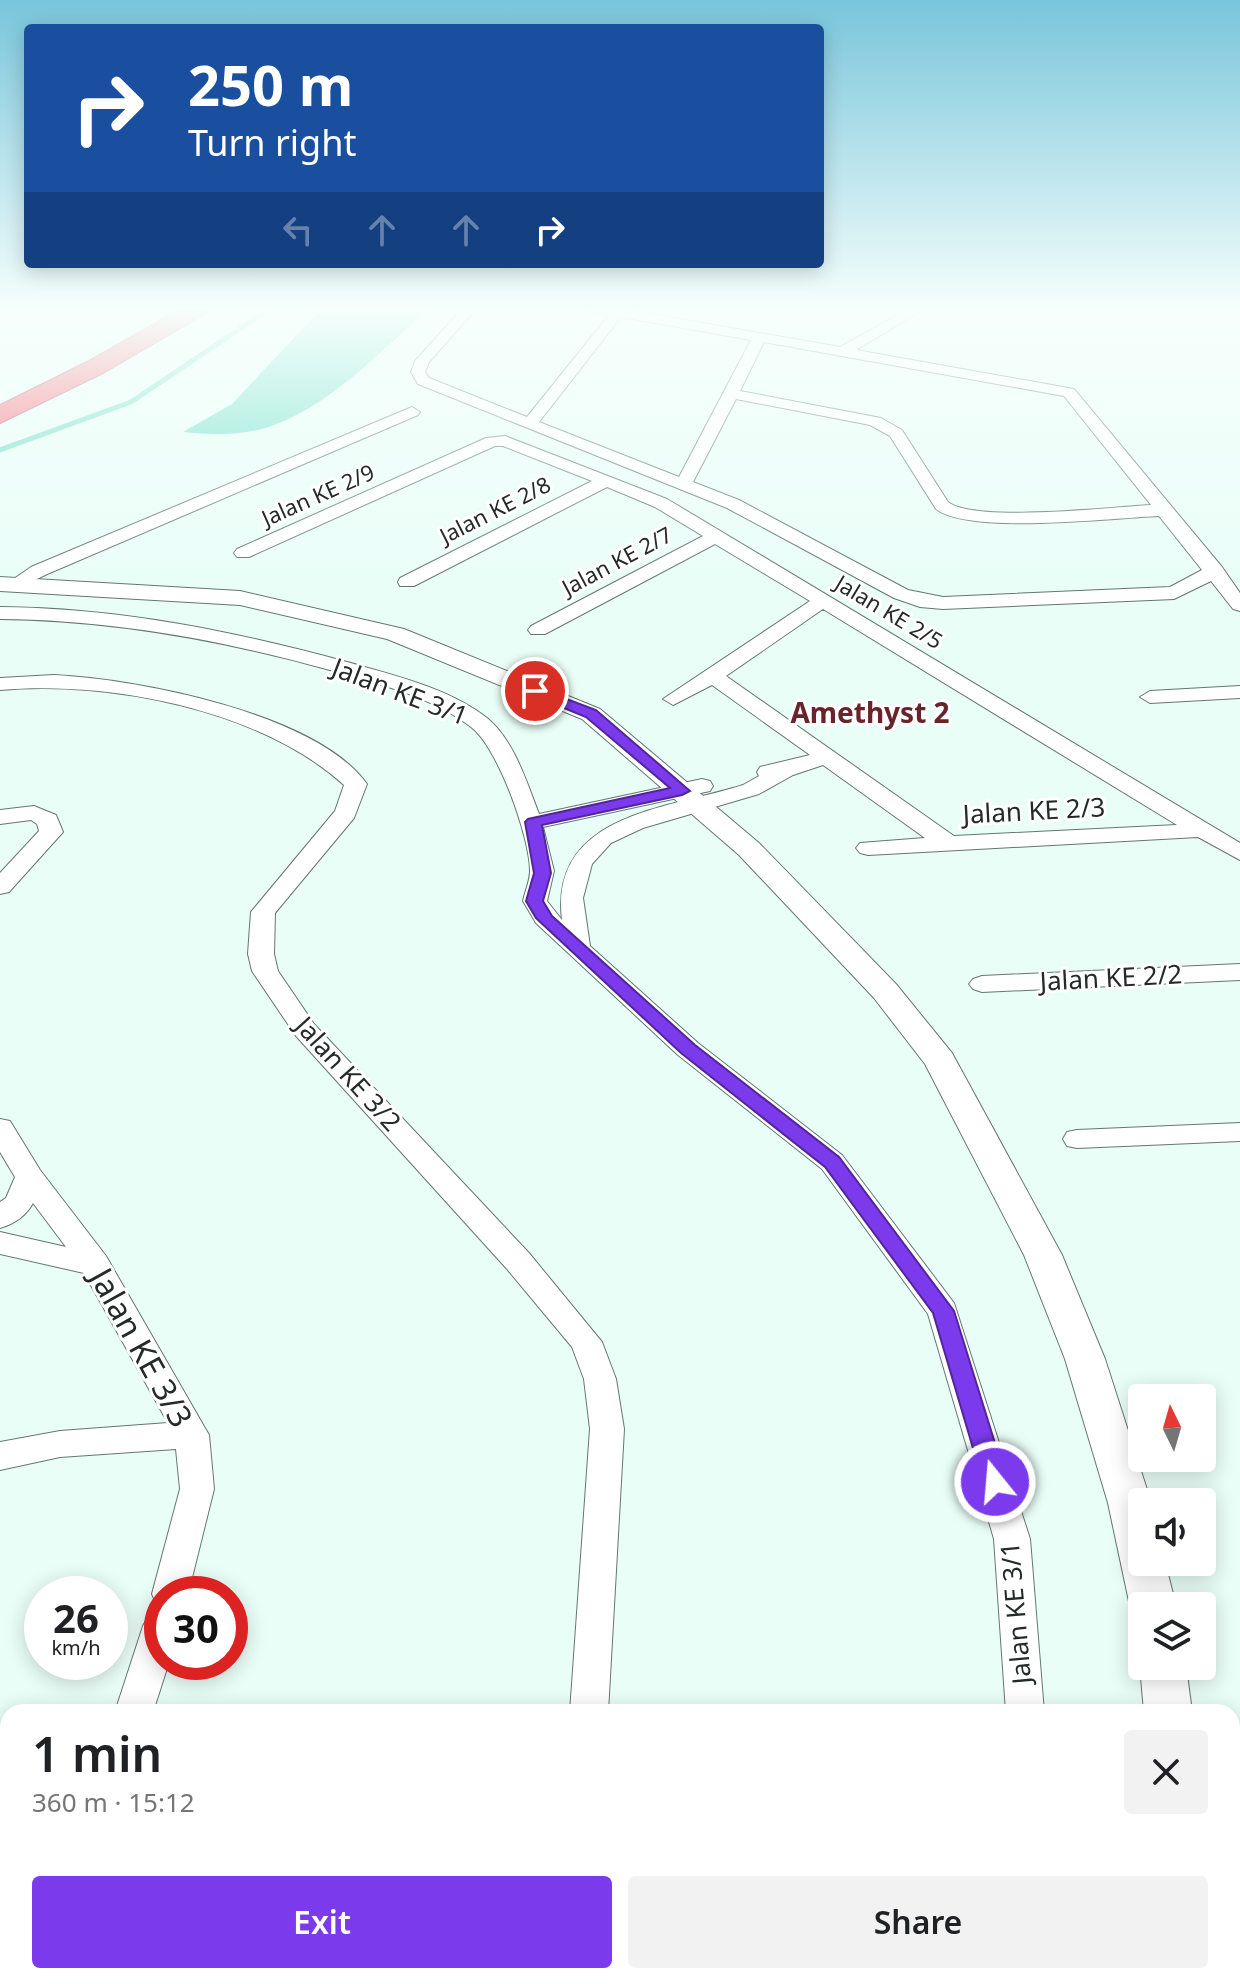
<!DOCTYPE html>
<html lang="en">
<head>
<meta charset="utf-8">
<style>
	:root { --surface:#fff; --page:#f2f2f2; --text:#202124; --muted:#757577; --accent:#7c3aed }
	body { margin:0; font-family:"Noto Sans",sans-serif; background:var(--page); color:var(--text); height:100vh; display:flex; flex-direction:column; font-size:30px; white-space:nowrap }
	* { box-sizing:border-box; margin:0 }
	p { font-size:26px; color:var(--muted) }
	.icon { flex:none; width:44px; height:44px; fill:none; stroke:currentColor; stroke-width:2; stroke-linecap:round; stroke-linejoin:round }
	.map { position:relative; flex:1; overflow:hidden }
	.details { position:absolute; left:0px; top:1704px; width:1240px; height:280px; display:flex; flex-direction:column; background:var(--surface); border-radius:24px 24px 0 0; box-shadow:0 4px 20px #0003 }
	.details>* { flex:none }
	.banner { position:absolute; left:24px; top:24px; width:800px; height:244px; border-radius:8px; box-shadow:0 4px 20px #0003; background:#1a4fa0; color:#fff; overflow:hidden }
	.needle { width:52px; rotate:355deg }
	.tools { position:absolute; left:1128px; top:1384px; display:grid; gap:16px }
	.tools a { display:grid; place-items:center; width:88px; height:88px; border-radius:8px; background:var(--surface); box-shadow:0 4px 20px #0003; font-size:40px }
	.speed { position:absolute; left:24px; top:1576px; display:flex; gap:16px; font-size:40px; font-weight:700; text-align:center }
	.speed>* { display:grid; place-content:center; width:104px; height:104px; border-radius:50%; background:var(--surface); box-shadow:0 4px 20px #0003; line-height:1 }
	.speed small { font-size:20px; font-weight:400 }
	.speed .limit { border:12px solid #d22; background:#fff; color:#111 }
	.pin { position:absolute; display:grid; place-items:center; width:68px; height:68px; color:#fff; margin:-34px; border:4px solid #fff; border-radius:50%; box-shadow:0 2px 8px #0007 }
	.me { position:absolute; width:88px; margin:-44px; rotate:343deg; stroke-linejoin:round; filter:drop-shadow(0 0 6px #0008) }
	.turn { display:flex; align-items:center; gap:28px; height:168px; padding:0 32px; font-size:36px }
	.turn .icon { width:104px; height:104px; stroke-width:2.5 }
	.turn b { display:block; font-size:56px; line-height:68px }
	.lanes { display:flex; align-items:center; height:76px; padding:0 32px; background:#0003; justify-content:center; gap:40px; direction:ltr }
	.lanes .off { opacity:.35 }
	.round { display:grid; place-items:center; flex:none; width:84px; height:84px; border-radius:8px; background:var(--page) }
	.overview { display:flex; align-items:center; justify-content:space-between; height:136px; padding:0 32px }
	h1 { font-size:48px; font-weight:600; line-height:60px }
	.button { display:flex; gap:16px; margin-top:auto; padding:16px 32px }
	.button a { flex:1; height:92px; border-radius:8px; background:var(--accent); color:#fff; font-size:32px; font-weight:600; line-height:92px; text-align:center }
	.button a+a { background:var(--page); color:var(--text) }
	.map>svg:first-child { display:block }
</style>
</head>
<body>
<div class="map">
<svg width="1240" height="1984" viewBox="0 0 1240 1984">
	<rect width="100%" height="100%" fill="#eafef8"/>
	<!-- water -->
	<path fill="#70dfc7" d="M322,308H430C382,349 334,403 274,425C245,436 212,435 183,432L232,404Z"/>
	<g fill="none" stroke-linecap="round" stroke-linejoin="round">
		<!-- stream -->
		<polyline stroke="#70dfc7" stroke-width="5" points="0,450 131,402 271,308"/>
		<defs>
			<g id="minor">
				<path d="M463,308H477L429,362L425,372L429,378L527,417L609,315L590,311L588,308H618L840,347L910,308H926L856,350L1074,389L1222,567L1240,593V611L1233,609L1211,581L1174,599L943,609L920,607L894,598L727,508L418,384L411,372L415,361ZM621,317L751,340L679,477L539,422ZM764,342L1064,396L1151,505C1111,507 975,523 948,502L902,430L881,418L740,391ZM736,399L870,425L890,436L936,509C969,535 1112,518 1159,516L1202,570L1170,587L943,597L908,590L739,500L693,482Z"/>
				<polygon points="412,407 420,412 418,415 45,575 17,589 8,583 31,567"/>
				<path d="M505,436L667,499L1240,843V860L1198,837L868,855L860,853L856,848L860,843L925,838L823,765L793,775L759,794L643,828L611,843L592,864L583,898L590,946L698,1043L842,1155L954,1303L1030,1539L1044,1712H1006L994,1539L928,1314L822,1169L678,1055L536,923L523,901C525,891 530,881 530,871C530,838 498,747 471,727C432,697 377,683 330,670C222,640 113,620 0,619V607C119,608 233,631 347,662C393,675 449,688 487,718C514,740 527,783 539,814L702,779L710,781L713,786L710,791L543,827L554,871L547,901L562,920C549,813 669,809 743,785L759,776L757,772L760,767L810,755L712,685L673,705L663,699L810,601L715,544L545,634H531L528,630L531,626L703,536L655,507L607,487L414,586H400L398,582L400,578L592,481L503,446H495L249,557H237L234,553L237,549L486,438ZM823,609L1177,825L954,836L726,676Z"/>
				<path d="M54,675C137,679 316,713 367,784L354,818L275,913L274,954L278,971L314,1024L529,1253L602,1342L616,1379L624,1429L608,1712H570L590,1429L584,1379L572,1347L507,1269L296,1036L252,971L248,954L251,912L335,811L344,785C261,710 110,680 0,690V678Z"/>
				<polygon points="1240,686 1240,698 1150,703 1140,697 1150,691"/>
				<polygon points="34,806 56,815 63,832 9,892 0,894 0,873 39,831 37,824 31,820 0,824 0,810"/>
				<polygon points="1240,964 1240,980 982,992 973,989 969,984 973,979 982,976"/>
				<path d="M0,1119L10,1121L40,1170L106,1256L209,1435L214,1489L188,1594H162V1607L157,1605L152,1594L180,1489L176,1449L60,1457L0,1470V1442L60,1431L168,1423L84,1273L0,1254V1232L66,1247L33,1203C26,1216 14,1224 0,1228V1202L6,1198L15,1177L0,1152Z"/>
				<polygon points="1240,1123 1240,1141 1077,1148 1067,1146 1063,1139 1067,1132 1077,1130"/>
				<polygon points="162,1610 162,1662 169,1662 153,1712 115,1712 143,1626 149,1615"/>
				<polygon points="8,1923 8,1970 0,1973 0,1926"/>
				<polygon points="516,1976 560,1976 558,1984 514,1984"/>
				<rect x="1016" y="1976" width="44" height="8"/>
			</g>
			<g id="tertiary">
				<polygon points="0,577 240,591 404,629 600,709 759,843 896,984 952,1053 1062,1255 1105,1359 1151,1502 1142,1502 1142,1562 1165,1562 1176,1606 1142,1606 1142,1622 1137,1620 1130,1606 1108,1503 1065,1359 1024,1255 925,1064 874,998 739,855 582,719 387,639 240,605 0,591"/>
				<polygon points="1142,1661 1142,1666 1186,1666 1192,1712 1144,1712 1140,1666"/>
				<rect x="1166" y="1976" width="54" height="8"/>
			</g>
			<polygon id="motorway" points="182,308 210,308 206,313 105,372 0,423 0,405 87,362"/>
		</defs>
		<!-- minor casing -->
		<use href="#minor" stroke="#647671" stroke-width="2"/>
		<!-- tertiary casing -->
		<use href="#tertiary" stroke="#647671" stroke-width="2"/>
		<!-- motorway casing -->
		<use href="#motorway" stroke="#ad515b" stroke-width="2"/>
		<!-- minor -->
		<use href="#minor" fill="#fff" fill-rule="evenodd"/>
		<!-- tertiary -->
		<use href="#tertiary" fill="#fff" fill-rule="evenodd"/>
		<!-- motorway -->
		<use href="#motorway" fill="#f76676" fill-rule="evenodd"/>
	</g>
	<!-- sky -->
	<linearGradient id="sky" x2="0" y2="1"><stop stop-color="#78c5db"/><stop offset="0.53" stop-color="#f6fffc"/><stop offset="1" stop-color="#f6fffc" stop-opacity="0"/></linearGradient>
	<rect width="1240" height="585" fill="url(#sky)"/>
	<!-- route -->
	<polygon fill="#7c3aed" stroke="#51269a" stroke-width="2" points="535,687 596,710 690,791 682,795 542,825 551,873 543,901 552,916 695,1045 839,1157 954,1311 1007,1482 1004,1489 995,1492 986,1489 983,1482 933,1313 825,1167 681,1053 536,918 526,901 534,873 525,822 528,819 670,788 586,717 530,694 530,688"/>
	<g text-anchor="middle" stroke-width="6" stroke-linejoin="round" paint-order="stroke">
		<!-- far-street labels -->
		<g font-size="22" fill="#232a28" stroke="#fff">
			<text transform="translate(318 495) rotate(-24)" y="8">Jalan KE 2/9</text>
			<text transform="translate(495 510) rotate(-27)" y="8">Jalan KE 2/8</text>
			<text transform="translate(617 561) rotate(-28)" y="8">Jalan KE 2/7</text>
			<text transform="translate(889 612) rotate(31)" y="8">Jalan KE 2/5</text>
		</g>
		<!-- street labels -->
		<g font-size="26" fill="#232a28" stroke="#fff">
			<text transform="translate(400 692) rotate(21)" y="9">Jalan KE 3/1</text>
			<text transform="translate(1034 811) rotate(-3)" y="9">Jalan KE 2/3</text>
			<text transform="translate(1111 978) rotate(-3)" y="9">Jalan KE 2/2</text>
			<text transform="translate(348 1074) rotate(48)" y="9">Jalan KE 3/2</text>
			<text transform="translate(1016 1613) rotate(-95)" y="9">Jalan KE 3/1</text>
		</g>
		<!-- neighbourhood labels -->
		<g font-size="28" font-weight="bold" fill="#68232b" stroke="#fff">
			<text x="870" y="723">Amethyst 2</text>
		</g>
		<!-- near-street labels -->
		<g font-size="32" fill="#232a28" stroke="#fff">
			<text transform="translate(141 1348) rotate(61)" y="11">Jalan KE 3/3</text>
		</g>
	</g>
</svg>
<div class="tools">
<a><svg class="needle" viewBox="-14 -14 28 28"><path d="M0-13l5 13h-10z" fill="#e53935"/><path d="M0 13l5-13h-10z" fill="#757577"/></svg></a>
<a><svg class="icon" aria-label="sound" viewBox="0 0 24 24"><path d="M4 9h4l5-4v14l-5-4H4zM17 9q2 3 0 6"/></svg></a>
<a><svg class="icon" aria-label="layers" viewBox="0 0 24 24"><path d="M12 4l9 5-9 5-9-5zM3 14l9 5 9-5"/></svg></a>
</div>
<div class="speed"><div>26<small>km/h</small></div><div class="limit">30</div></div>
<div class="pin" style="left:535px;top:691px;background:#d93025"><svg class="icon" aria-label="arrive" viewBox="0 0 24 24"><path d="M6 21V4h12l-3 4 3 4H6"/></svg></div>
<svg class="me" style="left:995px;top:1482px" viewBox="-20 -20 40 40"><circle r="17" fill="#7c3aed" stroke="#fff" stroke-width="3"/><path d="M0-11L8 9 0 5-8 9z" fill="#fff"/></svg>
<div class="banner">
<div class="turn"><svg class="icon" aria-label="right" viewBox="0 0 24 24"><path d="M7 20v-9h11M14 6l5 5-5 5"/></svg><div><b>250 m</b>Turn right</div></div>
<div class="lanes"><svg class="icon off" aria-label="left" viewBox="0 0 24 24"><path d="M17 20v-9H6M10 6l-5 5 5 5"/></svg><svg class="icon off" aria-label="ahead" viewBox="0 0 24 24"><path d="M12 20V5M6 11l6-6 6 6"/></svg><svg class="icon off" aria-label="ahead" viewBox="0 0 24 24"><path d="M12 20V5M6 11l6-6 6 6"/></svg><svg class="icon" aria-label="right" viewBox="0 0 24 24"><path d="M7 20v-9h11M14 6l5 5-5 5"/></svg></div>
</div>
<section class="details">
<div class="overview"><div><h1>1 min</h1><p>360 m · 15:12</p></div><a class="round"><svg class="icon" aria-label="close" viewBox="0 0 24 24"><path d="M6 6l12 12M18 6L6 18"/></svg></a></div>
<div class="button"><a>Exit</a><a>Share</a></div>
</section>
</div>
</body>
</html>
